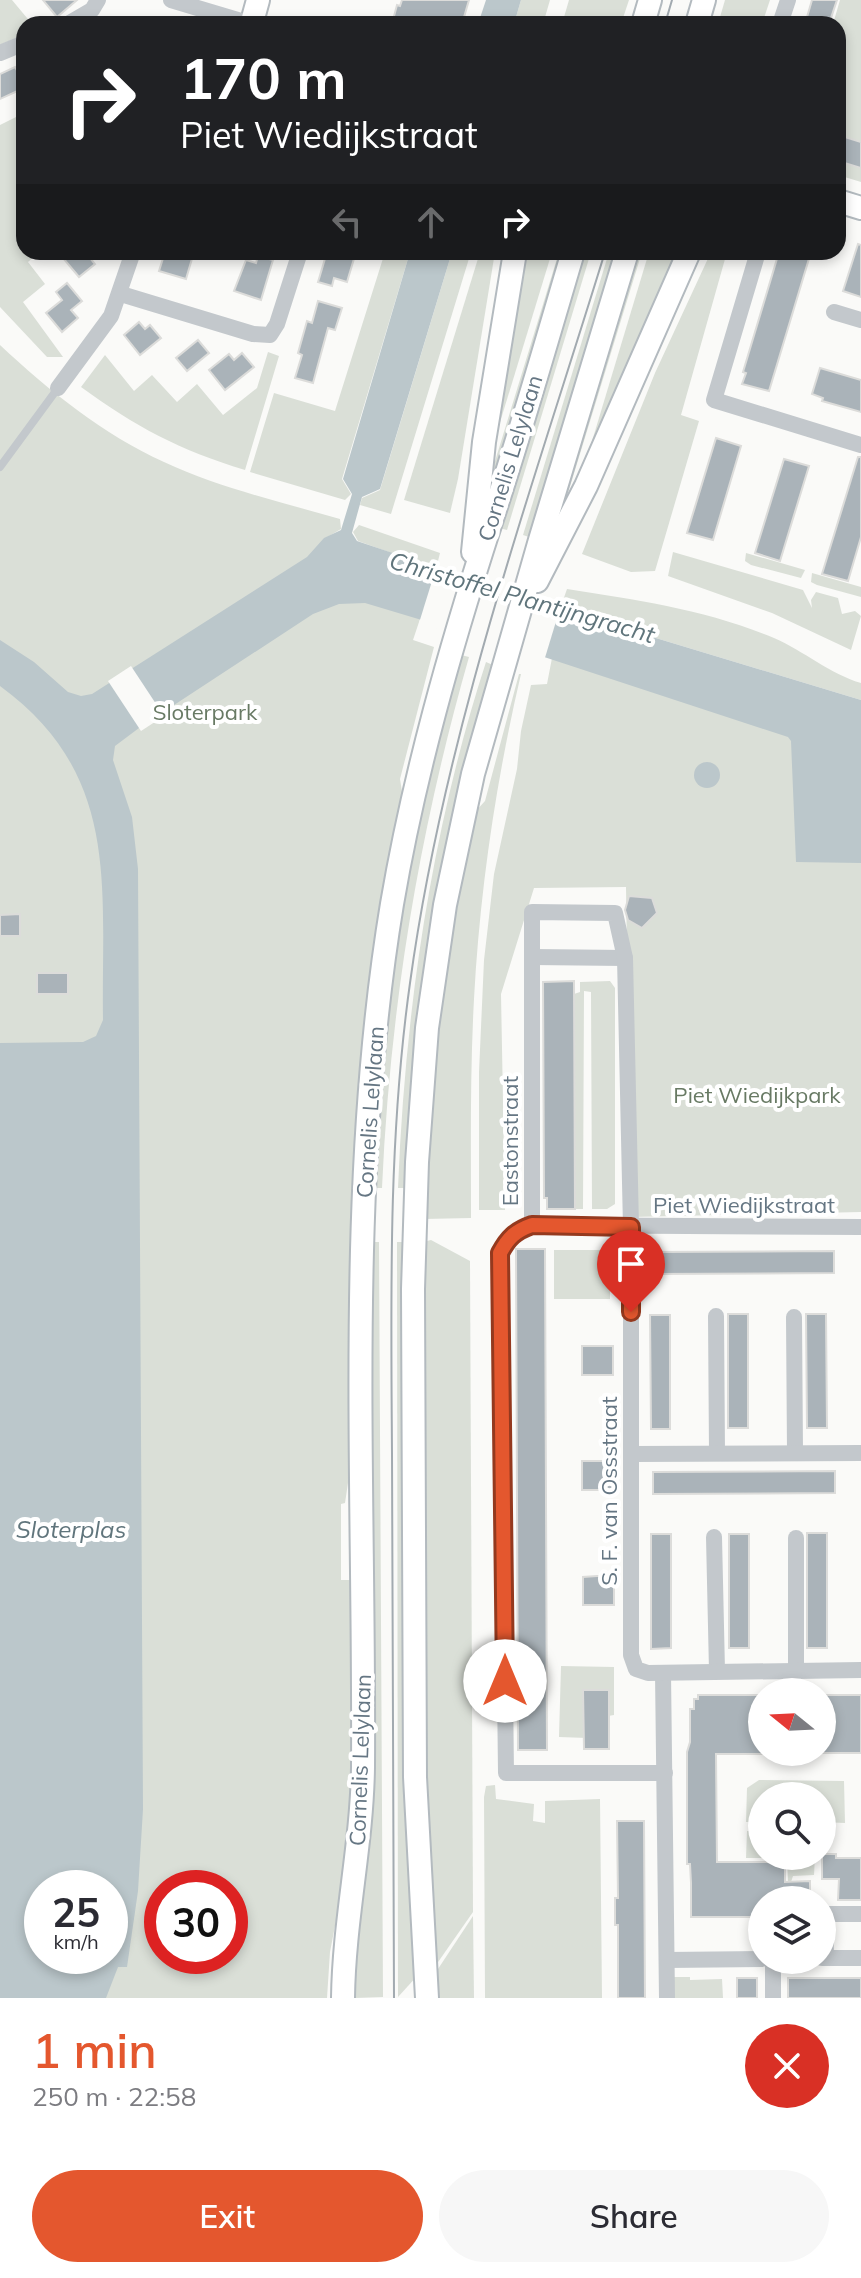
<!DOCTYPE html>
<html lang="en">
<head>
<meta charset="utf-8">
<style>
	:root { --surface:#fff; --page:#f7f7f7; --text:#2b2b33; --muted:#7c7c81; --accent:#e4572e }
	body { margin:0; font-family:Mulish,sans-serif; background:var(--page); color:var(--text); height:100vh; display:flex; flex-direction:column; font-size:30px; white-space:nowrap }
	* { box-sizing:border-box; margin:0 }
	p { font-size:26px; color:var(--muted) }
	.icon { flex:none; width:44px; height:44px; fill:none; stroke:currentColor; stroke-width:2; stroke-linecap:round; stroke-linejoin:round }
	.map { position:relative; height:1998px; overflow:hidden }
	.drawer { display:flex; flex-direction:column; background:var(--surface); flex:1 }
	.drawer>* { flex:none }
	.banner { position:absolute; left:16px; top:16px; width:830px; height:244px; border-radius:24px; box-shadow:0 4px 12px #0003; background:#202124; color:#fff; overflow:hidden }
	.needle { width:52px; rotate:288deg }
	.fabs { position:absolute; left:748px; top:1678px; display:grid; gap:16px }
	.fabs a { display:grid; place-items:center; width:88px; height:88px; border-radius:50%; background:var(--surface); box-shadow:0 4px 12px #0003; font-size:40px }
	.speed { position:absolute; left:24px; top:1870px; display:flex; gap:16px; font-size:40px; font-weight:700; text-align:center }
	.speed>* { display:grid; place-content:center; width:104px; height:104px; border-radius:50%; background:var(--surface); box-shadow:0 4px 12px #0003; line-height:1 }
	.speed small { font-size:20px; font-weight:400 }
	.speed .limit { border:12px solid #d22; background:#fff; color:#111 }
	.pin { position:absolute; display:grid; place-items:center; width:68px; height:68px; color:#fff; margin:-82px -34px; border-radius:50% 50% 50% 0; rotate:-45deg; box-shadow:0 0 8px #0007 }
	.pin .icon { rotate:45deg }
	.me { position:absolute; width:88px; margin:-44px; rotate:0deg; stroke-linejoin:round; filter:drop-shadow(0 0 6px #0008) }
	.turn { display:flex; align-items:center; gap:28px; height:168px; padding:0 32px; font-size:36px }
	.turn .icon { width:104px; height:104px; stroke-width:2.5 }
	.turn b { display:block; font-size:56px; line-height:68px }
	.lanes { display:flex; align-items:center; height:76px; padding:0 32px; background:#0003; justify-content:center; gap:40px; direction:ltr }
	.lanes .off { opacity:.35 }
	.round { display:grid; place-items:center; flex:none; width:84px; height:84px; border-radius:42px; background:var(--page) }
	.headline { display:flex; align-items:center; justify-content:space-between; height:136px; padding:0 32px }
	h1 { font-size:48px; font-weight:600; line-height:60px; color:var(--accent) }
	.button { display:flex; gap:16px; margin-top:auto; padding:16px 32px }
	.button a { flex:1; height:92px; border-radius:48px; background:var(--accent); color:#fff; font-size:32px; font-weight:600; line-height:92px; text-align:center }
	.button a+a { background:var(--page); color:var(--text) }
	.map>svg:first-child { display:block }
</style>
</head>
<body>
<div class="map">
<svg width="861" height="1998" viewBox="0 0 861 1998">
	<rect width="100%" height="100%" fill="#fafaf8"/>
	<!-- green -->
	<g fill="#dadfd7" fill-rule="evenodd">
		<polygon points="0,0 12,0 32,24 24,24 24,34 0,45"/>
		<polygon points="521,0 550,0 543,24 514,24"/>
		<polygon points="569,0 629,0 621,24 562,24"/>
		<polygon points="725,0 770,0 762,24 718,24"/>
		<polygon points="840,0 861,0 861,182 838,175 838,24 833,24"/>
		<polygon points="24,113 24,252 39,252 28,262 45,284 23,302 63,357 47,357 0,307 0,125"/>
		<polygon points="385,252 410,252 342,479 351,494 345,500 250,472 274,393 335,411"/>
		<polygon points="452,252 471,252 391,514 360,505 362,498 380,490"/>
		<polygon points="480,252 495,252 458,479 450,513 404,500"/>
		<polygon points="520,252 552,252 494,442"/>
		<polygon points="559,252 563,252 484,513 492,471"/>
		<polygon points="584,252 591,252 507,530 499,528"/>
		<polygon points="609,252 618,252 532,538 523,535"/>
		<polygon points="637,252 642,252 568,493 569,501 553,530"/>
		<polygon points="649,252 684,252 583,471"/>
		<polygon points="711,252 727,252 681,415 699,421 655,571 631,572 582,554 655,373"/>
		<path d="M0,345C48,390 104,435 164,462C220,488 281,502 340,519L341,529L326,538L420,619L413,640L434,647L400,779L403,798L372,969L359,1086L353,1178L352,1456L345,1503L341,1504V1580H352L353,1798L344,1879L330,1952L327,1998H0ZM42,1888H110V1956H42ZM162,1888H230V1956H162Z"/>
		<path d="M268,352L279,356L245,470C179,450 136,427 81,387L105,355L134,391L152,375L177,402L197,384L223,415L257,388Z"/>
		<polygon points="359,525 440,553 436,569 358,541 353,532"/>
		<polygon points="673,552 803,590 812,608 811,600 816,592 838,598 842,614 855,611 861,616 851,650 772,613 668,576"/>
		<polygon points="746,553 805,570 801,578 751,565 745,561"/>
		<polygon points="812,573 861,587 861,597 817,585 811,582"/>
		<path d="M567,589C638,600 707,610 774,638C804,651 830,674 861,683V700L560,609Z"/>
		<path d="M461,655L469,657C419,832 390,1007 382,1188H372C377,1129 379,1070 386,1012C401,890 429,773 461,655Z"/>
		<polygon points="552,658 807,739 861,847 861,1212 631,1217 626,887 534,888 501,994 505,1210 479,1210 479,1072 484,960 494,874 517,769 521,731 531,685 547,684"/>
		<path d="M486,662L493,665L470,747L413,1075L406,1188H398C405,1011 431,831 486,662Z"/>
		<path d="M519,674H521C496,781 480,889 474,999C470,1072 471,1145 471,1218L424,1219L432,1077L454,908L475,812L485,801Z"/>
		<polygon points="610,981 615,988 615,1204 607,1209 592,1209 591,992 584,991 583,1209 575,1209 574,994 580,992 580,982"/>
		<polygon points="431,1240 470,1261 473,1912 436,1965 425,1800 423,1242"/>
		<polygon points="371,1242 379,1242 383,1997 355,1998 358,1929 372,1798"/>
		<polygon points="397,1242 404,1242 418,1975 398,1997"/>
		<rect x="554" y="1250" width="56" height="49"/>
		<polygon points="561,1666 614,1667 614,1715 608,1716 587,1738 559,1737"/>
		<polygon points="759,1780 844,1781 845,1823 822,1822 822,1796 762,1796 762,1822 746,1822 747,1788"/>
		<polygon points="495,1785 496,1799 534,1804 533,1821 545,1823 545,1801 600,1799 602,1998 485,1998 484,1797 486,1786"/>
		<polygon points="747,1831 762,1831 762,1856 815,1856 814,1875 793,1876 791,1882 788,1882 787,1858 746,1858"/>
		<polygon points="473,1916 474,1998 436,1998 436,1972"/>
		<polygon points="673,1977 690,1977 690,1980 722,1979 723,1998 673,1998"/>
	</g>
	<!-- water -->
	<g fill="#bbc7cb" fill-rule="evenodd">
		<polygon points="486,0 521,0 514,24 478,24"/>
		<path d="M410,252H452L380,489L362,497L352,533L357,541L550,606L861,700V863L796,862L791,741L788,737L535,654L365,603L339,604L313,614L139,728L115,746L113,760L132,817L138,869L143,1809L138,1891L127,1967H118L106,1998H0V1043L83,1042L96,1036L103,1020C101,888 122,775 0,686V640L34,662L68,692L81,696L92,694L307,557L324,538L341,530L352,494L343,479ZM42,1888H110V1956H42Z"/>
		<circle cx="707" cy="775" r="13"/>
	</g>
	<!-- pier -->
	<g fill="#fafaf8">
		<polygon points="437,565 561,605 544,661 419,623"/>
		<polygon points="131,666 164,716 141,731 108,681"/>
	</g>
	<!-- building -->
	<g fill="#aab3b9" stroke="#dcdcda" stroke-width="2">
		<polygon points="43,0 77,0 57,17"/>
		<polygon points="402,0 469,0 462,24 405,24 393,20 397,5 400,6"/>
		<polygon points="812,0 837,0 829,24 805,24"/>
		<polygon points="15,67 18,72 24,69 24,88 0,99 0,74"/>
		<polygon points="845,137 861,142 861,168 838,161"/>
		<polygon points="858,244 861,245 861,297 843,291"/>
		<polygon points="58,252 85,252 95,264 79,277"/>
		<polygon points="165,252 194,252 186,279 159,271"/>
		<polygon points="327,252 356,252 347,282 334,278 332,286 318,282"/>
		<polygon points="779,252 811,252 769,391 742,384 746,373 743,372"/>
		<polygon points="258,256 273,260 261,300 234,291 246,260 256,263"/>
		<polygon points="67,283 82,301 71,310 78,318 62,332 46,313 62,300 56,292"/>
		<polygon points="318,301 342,308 335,330 328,328 313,383 295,378 302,355 298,353 307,321 312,323"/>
		<polygon points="139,322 145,329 150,325 161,338 140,355 124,335"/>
		<polygon points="198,340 209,353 187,371 176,358"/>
		<polygon points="242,353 254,367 225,390 209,370 229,354 234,360"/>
		<polygon points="820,368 861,380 861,412 822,401 823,398 812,394"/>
		<polygon points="716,438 741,446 713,540 687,533"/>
		<polygon points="858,457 861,457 861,537 848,581 822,574"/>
		<polygon points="784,459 809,466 780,561 755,553"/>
		<polygon points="629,896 652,898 657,913 642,928 628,920 625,910"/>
		<polygon points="20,914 20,936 0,936 0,915"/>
		<rect x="37" y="973" width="31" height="21"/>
		<polygon points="574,981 575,1209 547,1209 547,1198 544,1198 543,982"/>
		<polygon points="516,1249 545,1249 547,1750 518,1750"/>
		<polygon points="834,1251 834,1273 652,1274 652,1252"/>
		<rect x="728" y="1314" width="20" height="114"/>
		<polygon points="806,1314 826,1314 827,1428 807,1428"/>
		<polygon points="650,1315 670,1315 670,1429 651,1429"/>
		<rect x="582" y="1346" width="31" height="29"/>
		<rect x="582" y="1461" width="31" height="29"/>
		<polygon points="835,1471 835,1493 653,1494 653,1472"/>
		<rect x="807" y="1533" width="20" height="115"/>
		<polygon points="651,1534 671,1534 671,1648 651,1649"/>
		<rect x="729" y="1534" width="20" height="114"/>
		<polygon points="597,1576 614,1576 614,1605 583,1605 583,1577"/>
		<polygon points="583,1690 609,1690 609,1749 584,1749"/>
		<polygon points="698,1695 762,1695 762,1754 716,1754 717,1862 785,1862 785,1882 810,1881 810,1900 762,1900 762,1917 691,1917 691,1883 690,1864 687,1864 687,1752 690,1742 690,1709 694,1709 694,1699 698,1699"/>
		<polygon points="825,1695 861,1695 861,1753 822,1753 822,1698 825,1698"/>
		<polygon points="617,1821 644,1821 645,1998 618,1998 618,1925 615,1925 615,1898 618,1898"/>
		<polygon points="822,1854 836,1854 836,1858 861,1858 861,1900 838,1900 839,1879 822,1879"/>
		<rect x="737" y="1978" width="20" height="20"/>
		<rect x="788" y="1978" width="73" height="20"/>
	</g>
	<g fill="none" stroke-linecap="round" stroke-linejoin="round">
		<defs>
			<g id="secondary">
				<polyline points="257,24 252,22 258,0"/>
				<polyline points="643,24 650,0"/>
				<polyline points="697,24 704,0"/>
				<polyline points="838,201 861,208"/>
				<polyline points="473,552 484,442 515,252"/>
				<polyline points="537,581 586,486 689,252"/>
				<path d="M343,1998C344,1920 362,1845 363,1767C365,1481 345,1187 392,904C414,775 450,649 490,525C520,435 546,343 573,252"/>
				<polyline points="427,1998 415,1777 413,1289 417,1162 427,1028 445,905 473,774 540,540 627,252"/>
			</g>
		</defs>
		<!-- secondary casing -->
		<use href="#secondary" stroke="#b3babf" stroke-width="26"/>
		<!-- lane -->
		<polyline stroke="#c3c8cc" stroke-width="8" points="0,467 58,388"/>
		<!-- street -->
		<g stroke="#c3c8cc" stroke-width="16">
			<polyline points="171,0 251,24"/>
			<polyline points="68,24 92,10 98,0"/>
			<polyline points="780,24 788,0"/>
			<polyline points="0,53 24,43"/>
			<polyline points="758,252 714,400 861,445"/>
			<polyline points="121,294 253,334 270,335 277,324 300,252"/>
			<polyline points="834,312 861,320"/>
			<polyline points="58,388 111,316 133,252"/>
			<polyline points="532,957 625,958"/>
			<polyline points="532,1225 861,1227"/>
			<polyline points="716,1316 717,1453"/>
			<polyline points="794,1317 795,1452"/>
			<polyline points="632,1454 861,1453"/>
			<polyline points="714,1537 717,1671"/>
			<polyline points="796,1538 796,1671"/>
			<polyline points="663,1673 667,1998"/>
			<path d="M665,1773H506L500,1253C508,1238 515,1231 532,1225V912L615,913L625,958L631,1227V1655L636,1669L648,1673L861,1670"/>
			<polyline points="822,1958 861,1958"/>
			<polyline points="826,1958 825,1914 861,1914"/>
			<polyline points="667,1960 762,1959"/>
			<polyline points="773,1998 773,1960"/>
		</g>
		<!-- secondary -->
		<use href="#secondary" stroke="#fff" stroke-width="22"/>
		<!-- tram -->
		<g stroke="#a2aab0" stroke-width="2">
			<polyline points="665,24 672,0"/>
			<path d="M394,1998C393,1817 392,1636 392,1454C391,1297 388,1139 410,983C444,734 531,492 605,252"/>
		</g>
	</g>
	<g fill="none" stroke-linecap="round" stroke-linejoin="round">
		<defs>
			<path id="route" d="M505,1681L500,1253C508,1238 515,1231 532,1225L631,1227V1312"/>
		</defs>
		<!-- route casing -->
		<use href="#route" stroke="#94391e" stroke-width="20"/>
		<!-- route -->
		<use href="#route" stroke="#e4572e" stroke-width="14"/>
	</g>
	<g text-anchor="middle" stroke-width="8" stroke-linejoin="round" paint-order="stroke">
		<!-- street labels -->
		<g font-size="22" fill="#657683" stroke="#fff">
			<text transform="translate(510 458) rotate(-73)" y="8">Cornelis Lelylaan</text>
			<text transform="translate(370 1112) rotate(-86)" y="8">Cornelis Lelylaan</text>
			<text transform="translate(510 1141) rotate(-90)" y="8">Eastonstraat</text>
			<text x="744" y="1213">Piet Wiedijkstraat</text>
			<text transform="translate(609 1491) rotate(-90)" y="8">S. F. van Ossstraat</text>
			<text transform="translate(360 1760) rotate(-88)" y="8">Cornelis Lelylaan</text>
		</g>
		<!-- park labels -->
		<g font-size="22" fill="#687a64" stroke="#fff">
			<text x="205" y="720">Sloterpark</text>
			<text x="757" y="1103">Piet Wiedijkpark</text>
		</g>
		<!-- water labels -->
		<g font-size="24" font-style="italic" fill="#60757c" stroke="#fff">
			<text transform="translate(522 598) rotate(16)" y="8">Christoffel Plantijngracht</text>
			<text x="71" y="1538">Sloterplas</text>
		</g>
	</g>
</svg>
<div class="fabs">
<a><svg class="needle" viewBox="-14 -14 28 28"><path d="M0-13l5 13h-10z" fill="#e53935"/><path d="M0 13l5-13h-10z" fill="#7c7c81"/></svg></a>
<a><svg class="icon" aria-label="search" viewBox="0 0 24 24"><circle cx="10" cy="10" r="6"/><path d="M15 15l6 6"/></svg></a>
<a><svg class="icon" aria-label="layers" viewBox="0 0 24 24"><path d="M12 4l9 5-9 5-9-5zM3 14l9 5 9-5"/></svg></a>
</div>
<div class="speed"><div>25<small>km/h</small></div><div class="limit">30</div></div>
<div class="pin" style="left:631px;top:1312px;background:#d93025"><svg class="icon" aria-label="arrive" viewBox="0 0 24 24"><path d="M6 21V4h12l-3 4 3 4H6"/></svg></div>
<svg class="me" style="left:505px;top:1681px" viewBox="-20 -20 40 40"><circle r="19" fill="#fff"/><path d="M0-13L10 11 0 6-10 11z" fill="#e4572e"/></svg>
<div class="banner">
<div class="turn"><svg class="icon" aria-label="right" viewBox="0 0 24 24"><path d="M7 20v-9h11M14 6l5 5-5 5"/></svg><div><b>170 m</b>Piet Wiedijkstraat</div></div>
<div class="lanes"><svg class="icon off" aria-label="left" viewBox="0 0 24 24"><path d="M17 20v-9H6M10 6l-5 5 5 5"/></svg><svg class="icon off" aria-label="ahead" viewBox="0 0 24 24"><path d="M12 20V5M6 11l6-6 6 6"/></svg><svg class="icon" aria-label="right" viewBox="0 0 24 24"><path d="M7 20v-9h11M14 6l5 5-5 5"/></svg></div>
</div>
</div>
<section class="drawer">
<div class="headline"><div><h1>1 min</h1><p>250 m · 22:58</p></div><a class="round" style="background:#d93025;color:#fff"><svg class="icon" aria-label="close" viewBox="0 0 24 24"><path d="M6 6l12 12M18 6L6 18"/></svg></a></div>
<div class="button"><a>Exit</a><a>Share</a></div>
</section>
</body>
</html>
